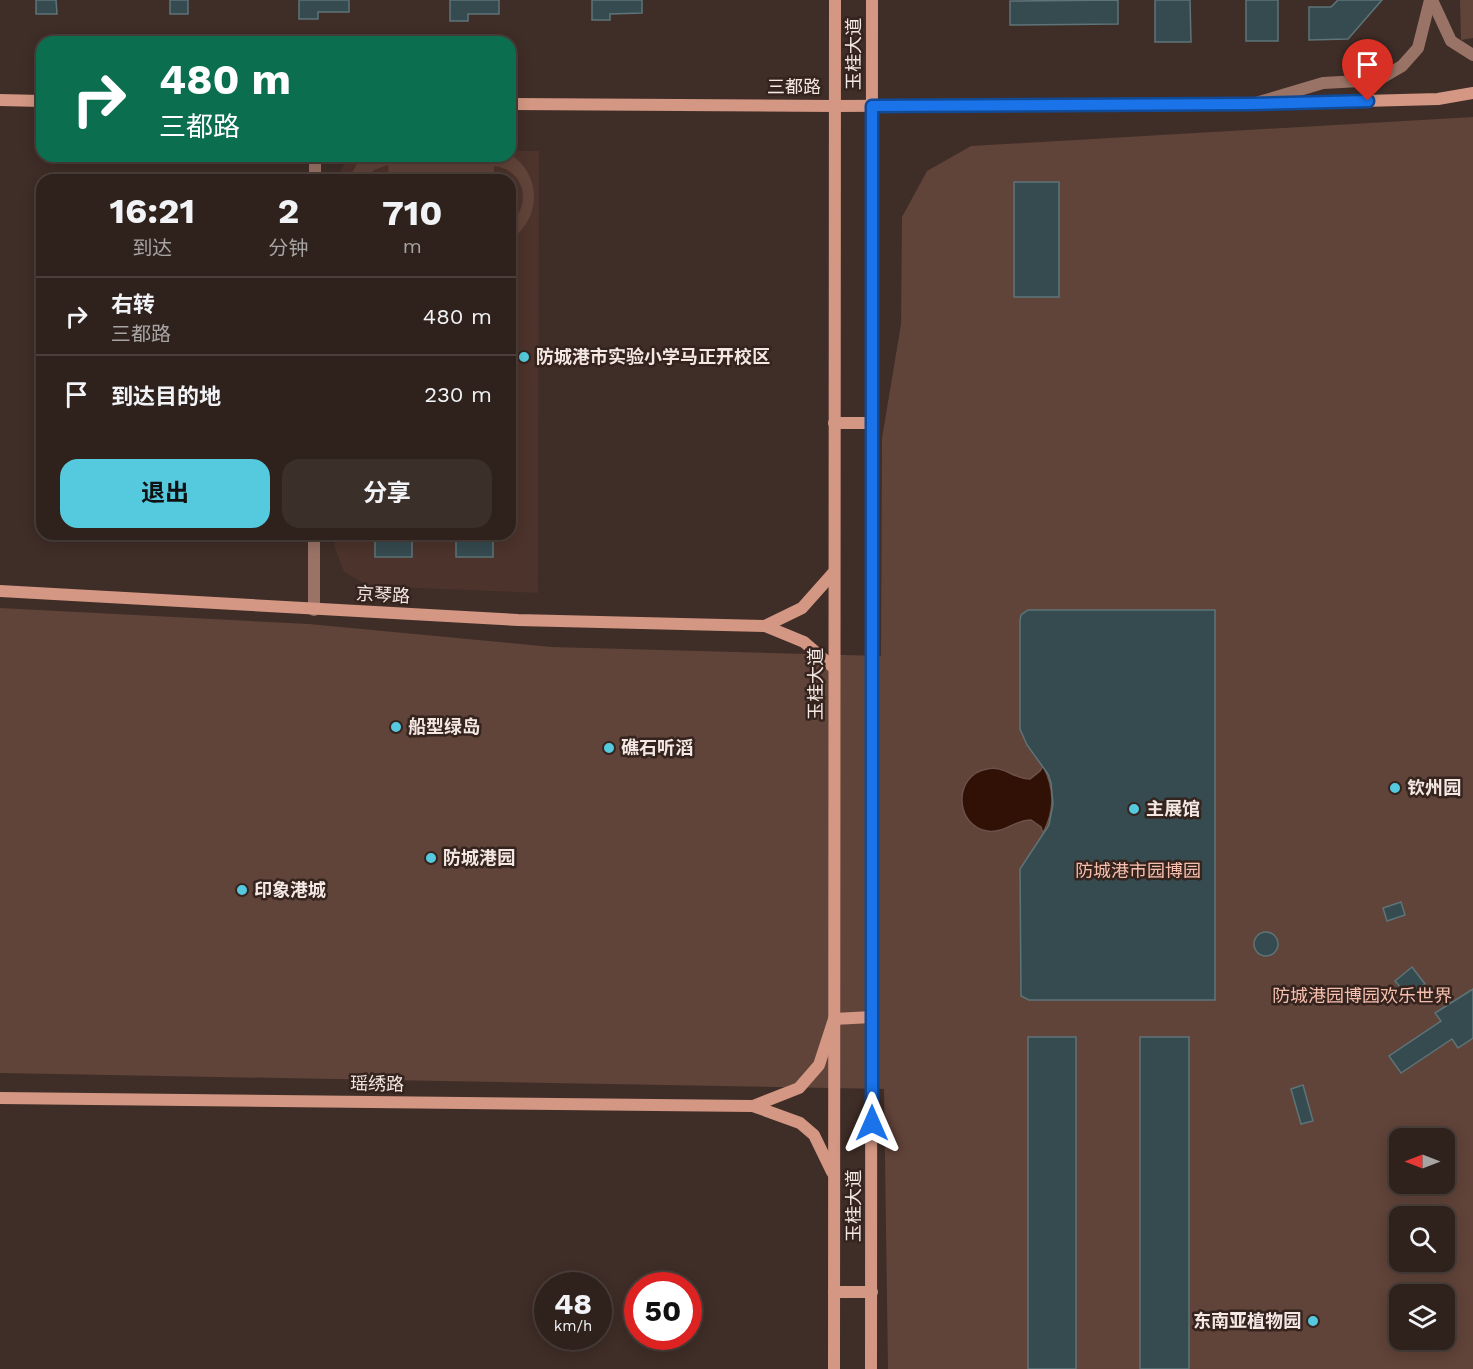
<!DOCTYPE html>
<html lang="zh">
<head>
<meta charset="utf-8">
<style>
	:root { --surface:#2f221d; --page:#3b2f2a; --text:#f1f3f6; --muted:#a7a4a4; --line:#4a3f3b; --accent:#55cade }
	body { margin:0; font-family:"Work Sans","Noto Sans SC",sans-serif; background:var(--page); color:var(--text); height:100vh; display:flex; flex-direction:column; font-size:22px; white-space:nowrap }
	* { box-sizing:border-box; margin:0 }
	p { font-size:20px; color:var(--muted) }
	.icon { flex:none; width:33px; height:33px; fill:none; stroke:currentColor; stroke-width:2; stroke-linecap:round; stroke-linejoin:round }
	.map { position:relative; flex:1; overflow:hidden }
	.details { position:absolute; left:36px; top:174px; width:480px; height:366px; display:flex; flex-direction:column; background:var(--surface); border-radius:18px; box-shadow:0 3px 15px #0003,0 0 0 2px var(--line) }
	.details>* { flex:none }
	.banner { position:absolute; left:36px; top:36px; width:480px; height:126px; border-radius:18px; box-shadow:0 3px 15px #0003,0 0 0 2px var(--line); background:#0b6e4f; color:#fff; overflow:hidden }
	.needle { width:39px; rotate:270deg }
	.controls { position:absolute; left:1389px; top:1128px; display:grid; gap:12px }
	.controls a { display:grid; place-items:center; width:66px; height:66px; border-radius:12px; background:var(--surface); box-shadow:0 3px 15px #0003,0 0 0 2px var(--line); font-size:30px }
	.speed { position:absolute; left:534px; top:1272px; display:flex; gap:12px; font-size:30px; font-weight:700; text-align:center }
	.speed>* { display:grid; place-content:center; width:78px; height:78px; border-radius:50%; background:var(--surface); box-shadow:0 3px 15px #0003,0 0 0 2px var(--line); line-height:1 }
	.speed small { font-size:15px; font-weight:400 }
	.speed .limit { border:9px solid #d22; background:#fff; color:#111 }
	.pin { position:absolute; display:grid; place-items:center; width:51px; height:51px; color:#fff; margin:-62px -26px; border-radius:50% 50% 50% 0; rotate:-45deg; box-shadow:0 0 6px #0007 }
	.pin .icon { rotate:45deg }
	.me { position:absolute; width:66px; margin:-33px; rotate:0deg; stroke-linejoin:round; filter:drop-shadow(0 0 4px #0008) }
	.turn { display:flex; align-items:center; gap:21px; height:126px; padding:0 24px; font-size:27px }
	.turn .icon { width:78px; height:78px; stroke-width:2.5 }
	.turn b { display:block; font-size:42px; line-height:51px }
	.eta { display:flex; justify-content:space-evenly; align-items:center; height:102px; text-align:center }
	.eta b { font-size:36px; font-weight:700; line-height:42px }
	.action { display:flex; gap:12px; margin-top:auto; padding:12px 24px }
	.action a { flex:1; height:69px; border-radius:18px; background:var(--accent); color:#111; font-size:24px; font-weight:700; line-height:69px; text-align:center }
	.action a+a { background:var(--page); color:var(--text) }
	ul { padding:0; list-style:none }
	li { display:flex; align-items:center; gap:18px; height:78px; padding:0 24px; border-top:2px solid var(--line) }
	li div { flex:1 }
	li b { display:block; font-size:22px }
	li em { font-style:normal }
	.map>svg:first-child { display:block }
</style>
</head>
<body>
<div class="map">
<svg width="1473" height="1369" viewBox="0 0 1473 1369">
	<rect width="100%" height="100%" fill="#3f2d27"/>
	<!-- built -->
	<polygon fill="#4c332b" points="510,151 539,151 538,593 369,586 344,572 335,548 335,534 510,534 510,180 335,180 335,178 344,165 358,156 510,156"/>
	<!-- green -->
	<g fill="#604339" fill-rule="evenodd">
		<polygon points="1460,0 1473,0 1473,38 1461,40"/>
		<path d="M1473,117V1369H888L884,1089L0,1073V608L309,624L552,647L881,656L882,438L901,324L902,217L927,171L971,146ZM1400,1138H1444V1184H1400ZM1400,1216H1444V1262H1400ZM1400,1294H1444V1340H1400Z"/>
		<path d="M510,154C542,175 542,218 510,240V223C533,204 524,169 494,166V180H389L388,165L374,170L365,180H348L357,164L369,156H510Z"/>
	</g>
	<!-- water -->
	<path fill="#311106" stroke="#6c5249" stroke-width="1.5" d="M1043,766C1055,789 1055,811 1043,833L1041,827L1031,820C1014,820 1004,834 987,831C954,825 953,775 987,769C1003,765 1014,779 1030,779L1040,771Z"/>
	<!-- building -->
	<g fill="#354b4f" stroke="#5d7479" stroke-width="1.5">
		<polygon points="36,0 56,0 57,14 36,14"/>
		<rect x="170" y="0" width="18" height="14"/>
		<polygon points="299,0 349,0 349,12 318,12 318,19 299,19"/>
		<polygon points="450,0 499,0 499,14 468,14 468,21 450,21"/>
		<polygon points="592,0 642,0 642,13 610,14 610,20 592,20"/>
		<polygon points="1118,0 1118,24 1010,25 1010,1"/>
		<polygon points="1155,0 1190,0 1191,42 1155,42"/>
		<rect x="1246" y="0" width="32" height="41"/>
		<polygon points="1338,0 1382,0 1348,39 1309,40 1309,7 1331,7"/>
		<rect x="1014" y="182" width="45" height="115"/>
		<rect x="375" y="534" width="37" height="23"/>
		<rect x="456" y="534" width="37" height="23"/>
		<polygon points="1028,610 1215,610 1215,1000 1029,1000 1021,996 1020,869 1049,825 1053,804 1051,783 1048,774 1027,745 1020,729 1020,620 1021,615"/>
		<polygon points="1401,902 1405,915 1387,921 1383,908"/>
		<circle cx="1266" cy="944" r="12"/>
		<polygon points="1412,967 1425,984 1409,997 1395,981"/>
		<polygon points="1473,989 1473,1038 1458,1048 1452,1039 1401,1073 1389,1056 1441,1021 1435,1013"/>
		<rect x="1028" y="1037" width="48" height="332"/>
		<rect x="1140" y="1037" width="49" height="332"/>
		<polygon points="1303,1085 1313,1121 1301,1124 1291,1089"/>
	</g>
	<g fill="none" stroke-linecap="round" stroke-linejoin="round">
		<!-- street -->
		<g stroke="#997366" stroke-width="12">
			<polyline points="1432,0 1451,41 1473,55"/>
			<polyline points="1259,102 1323,83 1378,80 1402,66 1418,48 1430,0"/>
			<polyline points="315,180 315,156"/>
			<polyline points="314,610 314,534"/>
		</g>
		<!-- secondary -->
		<g stroke="#d39783" stroke-width="12">
			<polyline points="0,100 42,101"/>
			<polyline points="510,104 835,106 1251,104 1438,99 1473,93"/>
			<polyline points="834,423 872,423"/>
			<polyline points="0,591 518,620 765,626 804,642 834,668"/>
			<polyline points="765,626 802,608 834,572"/>
			<polyline points="0,1098 753,1106 800,1123 814,1135 832,1172"/>
			<polyline points="753,1106 799,1088 819,1065 834,1019 872,1017"/>
			<polyline points="834,1292 872,1292"/>
			<polyline points="834,1369 835,0"/>
			<polyline points="871,1369 872,0"/>
		</g>
	</g>
	<g fill="none" stroke-linecap="round" stroke-linejoin="round">
		<defs>
			<polyline id="route" points="872,1123 872,106 1251,104 1368,101"/>
		</defs>
		<!-- route casing -->
		<use href="#route" stroke="#114b97" stroke-width="15"/>
		<!-- route -->
		<use href="#route" stroke="#1a73e8" stroke-width="10"/>
	</g>
	<!-- markers -->
	<g fill="#55cade" stroke="#35231e" stroke-width="2">
		<circle cx="524" cy="357" r="6"/>
		<circle cx="396" cy="727" r="6"/>
		<circle cx="609" cy="748" r="6"/>
		<circle cx="1395" cy="788" r="6"/>
		<circle cx="1134" cy="809" r="6"/>
		<circle cx="431" cy="858" r="6"/>
		<circle cx="242" cy="890" r="6"/>
		<circle cx="1313" cy="1321" r="6"/>
	</g>
	<g text-anchor="middle" stroke-width="5" stroke-linejoin="round" paint-order="stroke">
		<!-- street labels -->
		<g font-size="18" fill="#f4e8e4" stroke="#35231e">
			<text transform="translate(854 54) rotate(-90)" y="6">玉桂大道</text>
			<text x="794" y="93">三都路</text>
			<text transform="translate(383 595) rotate(3)" y="6">京琴路</text>
			<text transform="translate(816 684) rotate(-90)" y="6">玉桂大道</text>
			<text transform="translate(377 1084) rotate(1)" y="6">瑶绣路</text>
			<text transform="translate(854 1206) rotate(-90)" y="6">玉桂大道</text>
		</g>
		<!-- poi labels -->
		<g font-size="18" font-weight="bold" fill="#f4e8e4" stroke="#35231e" text-anchor="start">
			<text x="536" y="363">防城港市实验小学马正开校区</text>
			<text x="408" y="733">船型绿岛</text>
			<text x="621" y="754">礁石听滔</text>
			<text x="1407" y="794">钦州园</text>
			<text x="1146" y="815">主展馆</text>
			<text x="443" y="864">防城港园</text>
			<text x="254" y="896">印象港城</text>
			<text x="1301" y="1327" text-anchor="end">东南亚植物园</text>
		</g>
		<!-- park labels -->
		<g font-size="18" fill="#f6bfad" stroke="#35231e">
			<text x="1138" y="877">防城港市园博园</text>
			<text x="1362" y="1002">防城港园博园欢乐世界</text>
		</g>
	</g>
</svg>
<div class="controls">
<a><svg class="needle" viewBox="-14 -14 28 28"><path d="M0-13l5 13h-10z" fill="#e53935"/><path d="M0 13l5-13h-10z" fill="#a7a4a4"/></svg></a>
<a><svg class="icon" aria-label="search" viewBox="0 0 24 24"><circle cx="10" cy="10" r="6"/><path d="M15 15l6 6"/></svg></a>
<a><svg class="icon" aria-label="layers" viewBox="0 0 24 24"><path d="M12 4l9 5-9 5-9-5zM3 14l9 5 9-5"/></svg></a>
</div>
<div class="speed"><div>48<small>km/h</small></div><div class="limit">50</div></div>
<div class="pin" style="left:1368px;top:101px;background:#d93025"><svg class="icon" aria-label="arrive" viewBox="0 0 24 24"><path d="M6 21V4h12l-3 4 3 4H6"/></svg></div>
<svg class="me" style="left:872px;top:1123px" viewBox="-20 -20 40 40"><path d="M0-17L14 15 0 8-14 15z" fill="#1a73e8" stroke="#fff" stroke-width="4"/></svg>
<div class="banner">
<div class="turn"><svg class="icon" aria-label="right" viewBox="0 0 24 24"><path d="M7 20v-9h11M14 6l5 5-5 5"/></svg><div><b>480 m</b>三都路</div></div>
</div>
<section class="details">
<div class="eta">
<div><b>16:21</b><p>到达</p></div>
<div><b>2</b><p>分钟</p></div>
<div><b>710</b><p>m</p></div>
</div>
<ul>
<li><svg class="icon" aria-label="right" viewBox="0 0 24 24"><path d="M7 20v-9h11M14 6l5 5-5 5"/></svg><div><b>右转</b><p>三都路</p></div><em>480 m</em></li>
<li><svg class="icon" aria-label="arrive" viewBox="0 0 24 24"><path d="M6 21V4h12l-3 4 3 4H6"/></svg><div><b>到达目的地</b></div><em>230 m</em></li>
</ul>
<div class="action"><a>退出</a><a>分享</a></div>
</section>
</div>
</body>
</html>
